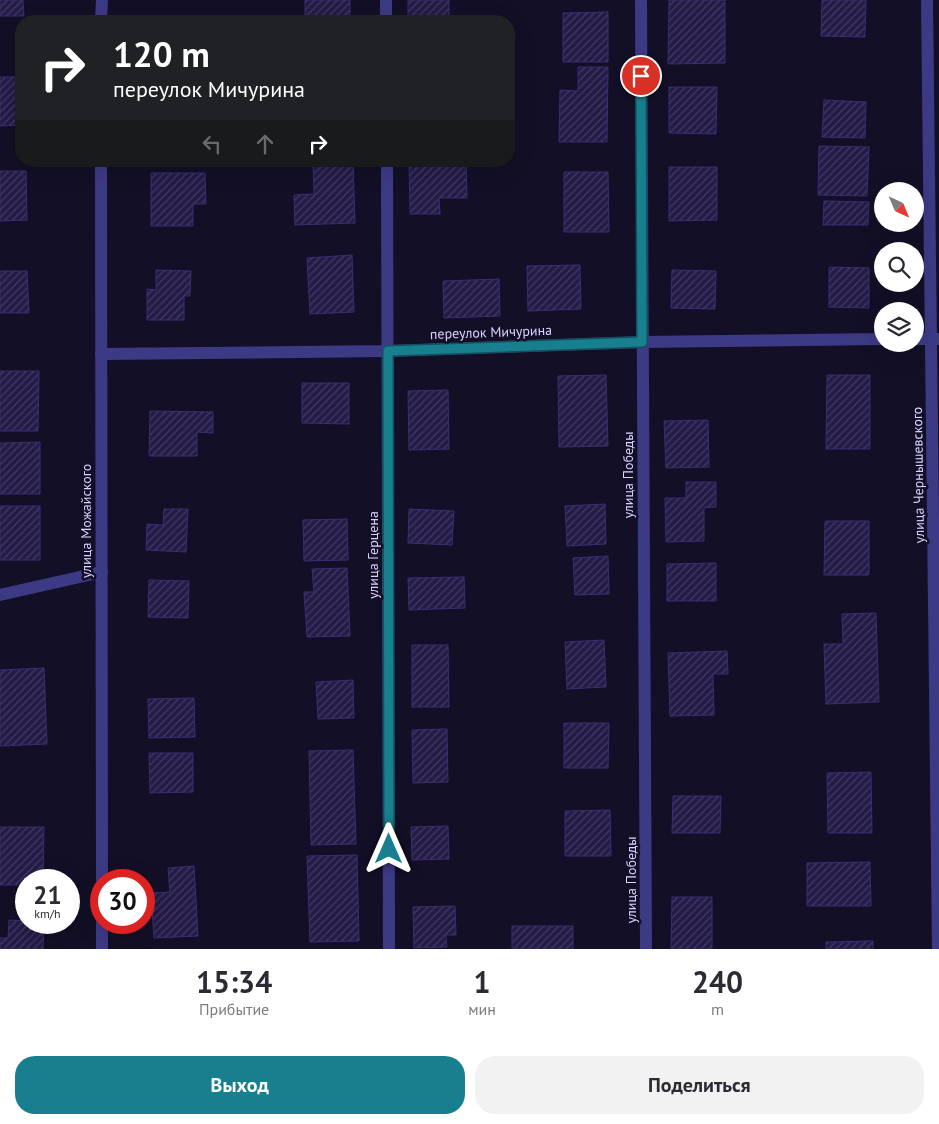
<!DOCTYPE html>
<html lang="ru">
<head>
<meta charset="utf-8">
<style>
	:root { --surface:#fff; --page:#f2f2f3; --text:#2b2b33; --muted:#7c7c81; --accent:#187f8f }
	body { margin:0; font-family:"PT Sans",sans-serif; background:var(--page); color:var(--text); height:100vh; display:flex; flex-direction:column; font-size:19px; white-space:nowrap }
	* { box-sizing:border-box; margin:0 }
	p { font-size:16px; color:var(--muted) }
	.icon { flex:none; width:28px; height:28px; fill:none; stroke:currentColor; stroke-width:2; stroke-linecap:round; stroke-linejoin:round }
	.map { position:relative; height:949px; overflow:hidden }
	.sheet { display:flex; flex-direction:column; background:var(--surface); flex:1 }
	.sheet>* { flex:none }
	.hud { position:absolute; left:15px; top:15px; width:500px; height:152px; border-radius:20px; box-shadow:0 5px 20px #0002; background:#202124; color:#fff; overflow:hidden }
	.needle { width:32px; rotate:136deg }
	.buttons { position:absolute; left:874px; top:182px; display:grid; gap:10px }
	.buttons a { display:grid; place-items:center; width:50px; height:50px; border-radius:50%; background:var(--surface); box-shadow:0 5px 20px #0002; font-size:25px }
	.speed { position:absolute; left:15px; top:869px; display:flex; gap:10px; font-size:25px; font-weight:700; text-align:center }
	.speed>* { display:grid; place-content:center; width:65px; height:65px; border-radius:50%; background:var(--surface); box-shadow:0 5px 20px #0002; line-height:1 }
	.speed small { font-size:12px; font-weight:400 }
	.speed .limit { border:8px solid #d22; background:#fff; color:#111 }
	.pin { position:absolute; display:grid; place-items:center; width:42px; height:42px; color:#fff; margin:-21px; border:2px solid #fff; border-radius:50%; box-shadow:0 1px 5px #0007 }
	.me { position:absolute; width:55px; margin:-28px; rotate:0deg; stroke-linejoin:round; filter:drop-shadow(0 0 4px #0008) }
	.turn { display:flex; align-items:center; gap:18px; height:105px; padding:0 15px; font-size:22px }
	.turn .icon { width:65px; height:65px; stroke-width:2.5 }
	.turn b { display:block; font-size:35px; line-height:42px }
	.lanes { display:flex; align-items:center; height:48px; padding:0 15px; background:#0003; justify-content:center; gap:25px; direction:ltr }
	.lanes .off { opacity:.35 }
	.eta { display:flex; justify-content:space-evenly; align-items:center; height:85px; text-align:center }
	.eta b { font-size:30px; font-weight:700; line-height:35px }
	.primary-button { display:flex; gap:10px; margin-top:auto; padding:10px 15px }
	.primary-button a { flex:1; height:58px; border-radius:20px; background:var(--accent); color:#fff; font-size:20px; font-weight:700; line-height:58px; text-align:center }
	.primary-button a+a { background:var(--page); color:var(--text) }
	.map>svg:first-child { display:block }
</style>
</head>
<body>
<div class="map">
<svg width="939" height="949" viewBox="0 0 939 949">
	<defs>
		<pattern id="building-hatch" width="6" height="6" patternUnits="userSpaceOnUse" patternTransform="scale(1.25)"><rect width="6" height="6" fill="#241b47"/><path d="M-1 1l2-2M0 6l6-6M5 7l2-2" fill="none" stroke="#433b63"/></pattern>
	</defs>
	<rect width="100%" height="100%" fill="#130f26"/>
	<!-- building -->
	<g fill="url(#building-hatch)" stroke="#3b2d73">
		<polygon points="0,0 23,0 24,16 0,16"/>
		<rect x="305" y="0" width="45" height="21"/>
		<rect x="408" y="0" width="41" height="21"/>
		<polygon points="669,0 725,0 725,63 668,64"/>
		<polygon points="822,0 866,0 865,37 821,36"/>
		<polygon points="608,12 608,62 563,62 563,13"/>
		<polygon points="578,67 608,67 607,142 559,142 560,90 578,91"/>
		<polygon points="0,77 21,77 21,125 0,126"/>
		<polygon points="669,87 717,87 716,134 669,133"/>
		<polygon points="824,100 866,102 865,138 822,137"/>
		<polygon points="819,146 869,147 867,196 818,195"/>
		<polygon points="313,161 353,161 355,223 295,225 294,195 314,194"/>
		<polygon points="409,161 466,161 467,198 439,198 440,214 410,214"/>
		<polygon points="669,167 717,167 717,220 669,221"/>
		<polygon points="0,171 26,171 27,220 0,221"/>
		<polygon points="564,172 608,172 609,232 564,232"/>
		<polygon points="151,173 205,173 206,204 193,204 193,226 151,226"/>
		<polygon points="824,201 869,202 868,225 823,225"/>
		<polygon points="352,255 354,312 310,314 307,258"/>
		<polygon points="580,265 581,309 528,311 527,266"/>
		<polygon points="829,267 869,268 869,308 829,307"/>
		<polygon points="156,270 191,271 190,296 184,296 184,320 147,320 147,289 156,290"/>
		<polygon points="672,270 716,271 715,309 671,308"/>
		<polygon points="0,271 27,271 29,313 0,313"/>
		<polygon points="499,279 500,316 444,318 443,281"/>
		<polygon points="0,371 39,371 38,431 0,431"/>
		<polygon points="606,375 608,446 559,447 558,376"/>
		<polygon points="827,375 870,375 870,449 826,449"/>
		<polygon points="302,383 349,383 349,424 302,423"/>
		<polygon points="448,390 449,449 409,450 408,391"/>
		<polygon points="150,411 213,412 213,433 197,432 197,456 149,456"/>
		<polygon points="708,420 709,467 666,468 664,421"/>
		<polygon points="40,442 40,494 0,494 0,443"/>
		<polygon points="686,482 716,482 716,507 704,508 704,541 666,542 665,498 686,498"/>
		<polygon points="605,504 606,544 567,546 565,506"/>
		<rect x="0" y="506" width="40" height="54"/>
		<polygon points="164,509 188,509 186,552 146,550 147,524 163,525"/>
		<polygon points="409,509 454,511 452,545 408,543"/>
		<polygon points="347,519 348,560 304,561 303,520"/>
		<polygon points="825,521 869,521 869,575 824,575"/>
		<polygon points="608,556 609,594 575,595 573,558"/>
		<polygon points="716,563 716,601 667,601 667,564"/>
		<polygon points="347,568 350,636 307,637 304,592 314,592 312,569"/>
		<polygon points="464,577 465,608 409,610 408,578"/>
		<polygon points="149,580 189,581 188,618 148,617"/>
		<polygon points="876,613 879,702 826,704 824,644 843,644 842,614"/>
		<polygon points="604,640 606,687 567,689 565,642"/>
		<polygon points="412,645 448,645 449,707 412,707"/>
		<polygon points="727,651 728,674 713,674 714,715 670,716 668,653"/>
		<polygon points="44,668 47,744 0,746 0,670"/>
		<polygon points="353,680 354,718 318,719 316,682"/>
		<polygon points="194,698 195,737 149,738 148,699"/>
		<polygon points="564,723 609,723 608,768 564,768"/>
		<polygon points="447,729 448,782 413,783 412,730"/>
		<polygon points="353,750 356,844 311,845 309,751"/>
		<polygon points="149,753 193,753 193,792 150,793"/>
		<polygon points="871,772 872,833 828,833 827,773"/>
		<polygon points="673,796 721,796 720,833 672,833"/>
		<polygon points="610,810 611,856 565,856 565,811"/>
		<polygon points="448,826 449,859 412,860 411,827"/>
		<polygon points="0,827 44,827 43,880 26,880 26,885 0,885"/>
		<polygon points="357,855 359,941 310,942 307,856"/>
		<polygon points="870,862 871,906 807,906 807,863"/>
		<polygon points="194,866 198,936 154,938 151,893 170,892 168,868"/>
		<polygon points="672,897 712,897 712,949 671,949"/>
		<polygon points="455,906 456,935 446,935 447,947 414,948 413,907"/>
		<polygon points="9,920 44,922 43,949 0,949 0,938 8,938"/>
		<rect x="512" y="926" width="61" height="23"/>
		<polygon points="873,941 873,949 826,949 826,942"/>
	</g>
	<g fill="none" stroke-linecap="round" stroke-linejoin="round">
		<!-- minor -->
		<g stroke="#3d3a85" stroke-width="12">
			<polyline points="386,0 386,21"/>
			<polyline points="641,0 646,949"/>
			<polyline points="927,0 938,949"/>
			<polyline points="101,21 102,0"/>
			<polyline points="101,161 102,880"/>
			<polyline points="387,161 389,949"/>
			<polyline points="915,339 939,339"/>
			<polyline points="101,354 388,351 642,342 882,339"/>
			<polyline points="0,595 102,572"/>
			<polyline points="102,922 102,949"/>
		</g>
	</g>
	<g fill="none" stroke-linecap="round" stroke-linejoin="round">
		<defs>
			<polyline id="route" points="389,849 388,351 642,342 641,76"/>
		</defs>
		<!-- route casing -->
		<use href="#route" stroke="#10535d" stroke-width="12"/>
		<!-- route -->
		<use href="#route" stroke="#187f8f" stroke-width="9"/>
	</g>
	<g text-anchor="middle" stroke-width="5" stroke-linejoin="round" paint-order="stroke">
		<!-- street labels -->
		<g font-size="14" fill="#d9d4ff" stroke="#130f26">
			<text transform="translate(491 332) rotate(-2)" y="5">переулок Мичурина</text>
			<text transform="translate(628 475) rotate(-90)" y="5">улица Победы</text>
			<text transform="translate(918 475) rotate(-91)" y="5">улица Чернышевского</text>
			<text transform="translate(86 521) rotate(-90)" y="5">улица Можайского</text>
			<text transform="translate(373 555) rotate(-90)" y="5">улица Герцена</text>
			<text transform="translate(631 880) rotate(-90)" y="5">улица Победы</text>
		</g>
	</g>
</svg>
<div class="buttons">
<a><svg class="needle" viewBox="-14 -14 28 28"><path d="M0-13l5 13h-10z" fill="#e53935"/><path d="M0 13l5-13h-10z" fill="#7c7c81"/></svg></a>
<a><svg class="icon" aria-label="search" viewBox="0 0 24 24"><circle cx="10" cy="10" r="6"/><path d="M15 15l6 6"/></svg></a>
<a><svg class="icon" aria-label="layers" viewBox="0 0 24 24"><path d="M12 4l9 5-9 5-9-5zM3 14l9 5 9-5"/></svg></a>
</div>
<div class="speed"><div>21<small>km/h</small></div><div class="limit">30</div></div>
<div class="pin" style="left:641px;top:76px;background:#d93025"><svg class="icon" aria-label="arrive" viewBox="0 0 24 24"><path d="M6 21V4h12l-3 4 3 4H6"/></svg></div>
<svg class="me" style="left:389px;top:849px" viewBox="-20 -20 40 40"><path d="M0-17L14 15 0 8-14 15z" fill="#187f8f" stroke="#fff" stroke-width="4"/></svg>
<div class="hud">
<div class="turn"><svg class="icon" aria-label="right" viewBox="0 0 24 24"><path d="M7 20v-9h11M14 6l5 5-5 5"/></svg><div><b>120 m</b>переулок Мичурина</div></div>
<div class="lanes"><svg class="icon off" aria-label="left" viewBox="0 0 24 24"><path d="M17 20v-9H6M10 6l-5 5 5 5"/></svg><svg class="icon off" aria-label="ahead" viewBox="0 0 24 24"><path d="M12 20V5M6 11l6-6 6 6"/></svg><svg class="icon" aria-label="right" viewBox="0 0 24 24"><path d="M7 20v-9h11M14 6l5 5-5 5"/></svg></div>
</div>
</div>
<section class="sheet">
<div class="eta">
<div><b>15:34</b><p>Прибытие</p></div>
<div><b>1</b><p>мин</p></div>
<div><b>240</b><p>m</p></div>
</div>
<div class="primary-button"><a>Выход</a><a>Поделиться</a></div>
</section>
</body>
</html>
